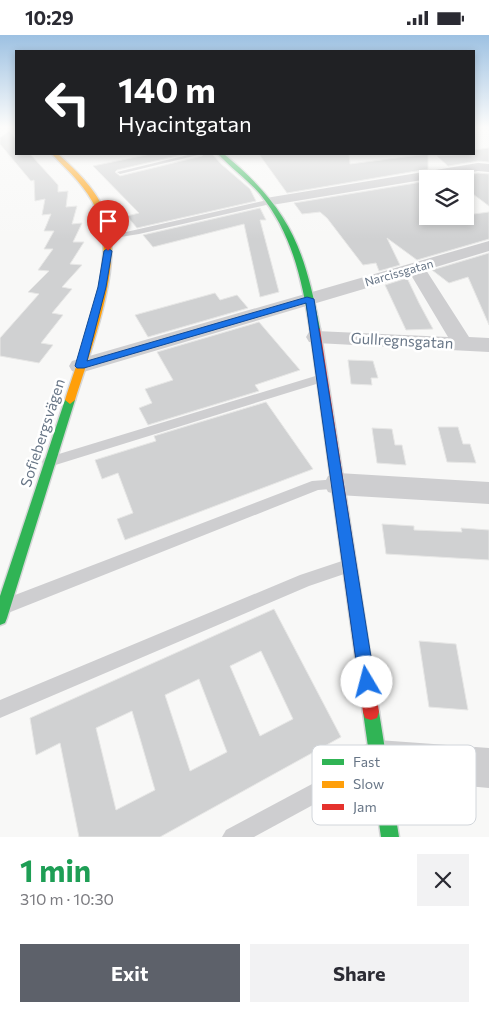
<!DOCTYPE html>
<html lang="en">
<head>
<meta charset="utf-8">
<style>
	:root { --surface:#fff; --page:#f2f2f3; --text:#2b2b33; --muted:#7c7c81; --accent:#5d616a }
	body { margin:0; font-family:Commissioner,sans-serif; background:var(--page); color:var(--text); height:100vh; display:flex; flex-direction:column; font-size:19px; white-space:nowrap }
	* { box-sizing:border-box; margin:0 }
	p { font-size:16px; color:var(--muted) }
	.icon { flex:none; width:28px; height:28px; fill:none; stroke:currentColor; stroke-width:2; stroke-linecap:round; stroke-linejoin:round }
	.map { position:relative; height:802px; overflow:hidden }
	.side { display:flex; flex-direction:column; background:var(--surface); flex:1 }
	.side>* { flex:none }
	.top-card { position:absolute; left:15px; top:15px; width:460px; height:105px; border-radius:0px; box-shadow:0 2px 8px #0003; background:#202124; color:#fff; overflow:hidden }
	.tools { position:absolute; left:419px; top:135px; display:grid; gap:10px }
	.tools a { display:grid; place-items:center; width:55px; height:55px; border-radius:0px; background:var(--surface); box-shadow:0 2px 8px #0003; font-size:25px }
	.pin { position:absolute; display:grid; place-items:center; width:42px; height:42px; color:#fff; margin:-51px -21px; border-radius:50% 50% 50% 0; rotate:-45deg; box-shadow:0 0 5px #0007 }
	.pin .icon { rotate:45deg }
	.me { position:absolute; width:55px; margin:-28px; rotate:352deg; stroke-linejoin:round; filter:drop-shadow(0 0 4px #0008) }
	.turn { display:flex; align-items:center; gap:18px; height:105px; padding:0 20px; font-size:22px }
	.turn .icon { width:65px; height:65px; stroke-width:2.5 }
	.turn b { display:block; font-size:35px; line-height:42px }
	.round { display:grid; place-items:center; flex:none; width:52px; height:52px; border-radius:0px; background:var(--page) }
	.headline { display:flex; align-items:center; justify-content:space-between; height:85px; padding:0 20px }
	h1 { font-size:30px; font-weight:700; line-height:38px; color:#1e9e55 }
	.cta { display:flex; gap:10px; margin-top:auto; padding:10px 20px }
	.cta a { flex:1; height:58px; border-radius:0px; background:var(--accent); color:#fff; font-size:20px; font-weight:700; line-height:58px; text-align:center }
	.cta a+a { background:var(--page); color:var(--text) }
	.status { display:flex; justify-content:space-between; align-items:center; height:35px; padding:0 25px; background:var(--surface); direction:ltr }
	.status svg { height:14px; fill:currentColor }
	.map>svg:first-child { display:block }
</style>
</head>
<body>
<div class="status"><b>10:29</b><svg viewBox="0 0 49 12"><path d="M0 12V9h3v3zM5 12V6h3v6zM10 12V3h3v9zM15 12V0h3v12zM26 1h20v11H26zM47 4h2v5h-2z"/></svg></div>
<div class="map">
<svg width="489" height="802" viewBox="0 0 489 802">
	<rect width="100%" height="100%" fill="#f8f8f7"/>
	<!-- building -->
	<g fill="#d0d1d2" stroke="#e7e7e6" fill-rule="evenodd">
		<polygon points="9,96 16,104 16,119 30,119 58,150 58,157 68,156 66,172 77,171 72,189 82,188 73,207 84,207 70,229 82,230 62,252 72,254 52,278 63,280 41,308 53,310 39,328 0,321 0,303 39,259 28,257 49,236 38,235 53,214 44,214 54,196 44,196 51,179 42,180 45,164 35,166 34,145 31,146 0,109 0,103"/>
		<polygon points="489,113 489,127 478,126 448,131 437,121 474,119 474,115"/>
		<polygon points="151,119 185,119 117,135 115,137 120,141 202,121 204,119 212,119 221,129 250,154 256,166 137,193 127,181 139,178 93,131"/>
		<polygon points="259,119 349,119 350,129 428,119 428,134 287,158"/>
		<polygon points="478,138 489,139 489,171 465,153 465,144 459,141"/>
		<polygon points="428,146 428,185 489,177 489,204 417,225 387,203 400,230 379,236 376,228 363,230 327,183 320,177 302,179 294,168"/>
		<polygon points="260,173 266,185 260,185 279,257 260,262 244,189 153,212 143,200"/>
		<polygon points="489,218 489,290 468,242 449,248 432,235"/>
		<polygon points="407,243 419,268 433,294 406,295 385,250"/>
		<polygon points="215,258 220,265 237,260 248,273 148,302 135,280"/>
		<polygon points="259,287 300,335 255,350 259,356 148,390 139,373 152,368 145,354 173,345 157,317"/>
		<polygon points="348,325 373,326 378,343 371,343 372,350 351,349"/>
		<polygon points="266,367 313,434 125,505 117,484 133,478 118,438 102,444 95,425 156,406 154,401"/>
		<polygon points="438,392 458,392 463,409 470,409 476,428 447,427"/>
		<polygon points="372,393 392,394 395,410 402,410 406,430 377,428"/>
		<polygon points="382,489 414,491 414,495 462,497 461,493 489,495 489,525 386,519"/>
		<path d="M274,574L341,702L160,802H79L60,708L36,720L30,683ZM261,616L293,684L260,701L230,631ZM199,644L227,717L190,736L165,660ZM132,676L155,755L116,775L96,693Z"/>
		<polygon points="419,606 456,609 468,675 429,672"/>
	</g>
	<g fill="none" stroke-linecap="round" stroke-linejoin="round">
		<defs>
			<g id="fast">
				<path d="M218,119H224C290,174 304,212 320,294L318,296L315,297L310,294C302,245 292,198 260,159C247,144 231,133 218,119Z"/>
				<polygon points="70,361 75,365 7,583 5,588 0,590 0,561 65,365"/>
				<polygon points="371,669 377,671 379,677 399,802 381,802 363,677 365,671"/>
			</g>
			<path id="slow" d="M52,119H58C78,137 101,159 108,186C122,234 90,317 75,365L70,369L65,365C80,317 119,223 97,176C87,152 69,137 52,119Z"/>
			<polygon id="jam" points="315,291 320,294 379,677 377,683 371,685 365,683 363,677 310,294"/>
		</defs>
		<!-- fast casing -->
		<use href="#fast" stroke="#d5d6d7" stroke-width="3"/>
		<!-- slow casing -->
		<use href="#slow" stroke="#d5d6d7" stroke-width="3"/>
		<!-- jam casing -->
		<use href="#jam" stroke="#d5d6d7" stroke-width="3"/>
		<!-- lane -->
		<g fill="#ceced0" fill-rule="evenodd">
			<polygon points="192,119 202,119 120,139 117,137"/>
			<polygon points="272,164 276,166 275,168 139,199 108,204 104,202"/>
			<polygon points="322,339 326,340 328,343 326,346 49,432 44,431 42,427 44,423 49,422"/>
			<polygon points="338,444 343,445 345,449 343,453 318,455 8,578 2,575 0,570 2,565 312,446"/>
			<polygon points="348,524 353,526 356,531 353,536 309,551 0,683 0,665 300,540"/>
			<polygon points="372,717 379,720 382,727 379,734 254,802 222,802 226,795"/>
		</g>
		<!-- street -->
		<g fill="#ceced0" fill-rule="evenodd">
			<polygon points="478,128 489,129 489,137 478,136 428,144 272,170 267,169 265,166 267,163 272,162"/>
			<polygon points="489,206 489,216 426,235 469,302 489,303 489,317 316,308 309,307 306,302 309,297 316,296 448,302 411,240 80,338 72,336 69,331 72,326"/>
			<polygon points="338,438 489,447 489,469 338,460 328,457 324,449 328,441"/>
			<polygon points="378,705 489,713 489,753 378,743 364,738 359,724 364,710"/>
		</g>
		<!-- fast -->
		<use href="#fast" fill="#30b455" fill-rule="evenodd"/>
		<!-- slow -->
		<use href="#slow" fill="#ff9f0a" fill-rule="evenodd"/>
		<!-- jam -->
		<use href="#jam" fill="#e5322d" fill-rule="evenodd"/>
	</g>
	<!-- sky -->
	<linearGradient id="sky" x2="0" y2="1"><stop stop-color="#9dc1e2"/><stop offset="0.45" stop-color="#fcfcfb"/><stop offset="1" stop-color="#fcfcfb" stop-opacity="0"/></linearGradient>
	<rect width="489" height="204" fill="url(#sky)"/>
	<!-- route -->
	<polygon fill="#1a73e8" stroke="#114b97" points="108,213 112,216 106,252 87,326 307,262 314,264 375,647 372,652 367,655 361,652 359,647 306,268 84,333 77,333 75,331 98,252 104,216"/>
	<g text-anchor="middle" stroke-width="5" stroke-linejoin="round" paint-order="stroke">
		<!-- far-street labels -->
		<g font-size="12" fill="#687687" stroke="#fff">
			<text transform="translate(399 238) rotate(-16)" y="4">Narcissgatan</text>
		</g>
		<!-- street labels -->
		<g font-size="15" fill="#687687" stroke="#fff">
			<text transform="translate(402 306) rotate(3)" y="5">Gullregnsgatan</text>
			<text transform="translate(43 398) rotate(-72)" y="5">Sofiebergsvägen</text>
		</g>
	</g>
	<!-- legend -->
	<rect x="312" y="710" width="164" height="80" rx="8" fill="#fff" stroke="#d2d6db" stroke-width="1"/>
	<rect x="322" y="724" width="22" height="6" fill="#30b455"/>
	<rect x="322" y="746" width="22" height="7" fill="#ff9f0a"/>
	<rect x="322" y="769" width="22" height="6" fill="#e5322d"/>
	<g font-size="14" fill="#687687">
		<text x="353" y="732">Fast</text>
		<text x="353" y="754">Slow</text>
		<text x="353" y="777">Jam</text>
	</g>
</svg>
<div class="tools">
<a><svg class="icon" aria-label="layers" viewBox="0 0 24 24"><path d="M12 4l9 5-9 5-9-5zM3 14l9 5 9-5"/></svg></a>
</div>
<div class="pin" style="left:108px;top:216px;background:#d93025"><svg class="icon" aria-label="arrive" viewBox="0 0 24 24"><path d="M6 21V4h12l-3 4 3 4H6"/></svg></div>
<svg class="me" style="left:367px;top:647px" viewBox="-20 -20 40 40"><circle r="19" fill="#fff"/><path d="M0-13L10 11 0 6-10 11z" fill="#1a73e8"/></svg>
<div class="top-card">
<div class="turn"><svg class="icon" aria-label="left" viewBox="0 0 24 24"><path d="M17 20v-9H6M10 6l-5 5 5 5"/></svg><div><b>140 m</b>Hyacintgatan</div></div>
</div>
</div>
<section class="side">
<div class="headline"><div><h1>1 min</h1><p>310 m · 10:30</p></div><a class="round"><svg class="icon" aria-label="close" viewBox="0 0 24 24"><path d="M6 6l12 12M18 6L6 18"/></svg></a></div>
<div class="cta"><a>Exit</a><a>Share</a></div>
</section>
</body>
</html>
